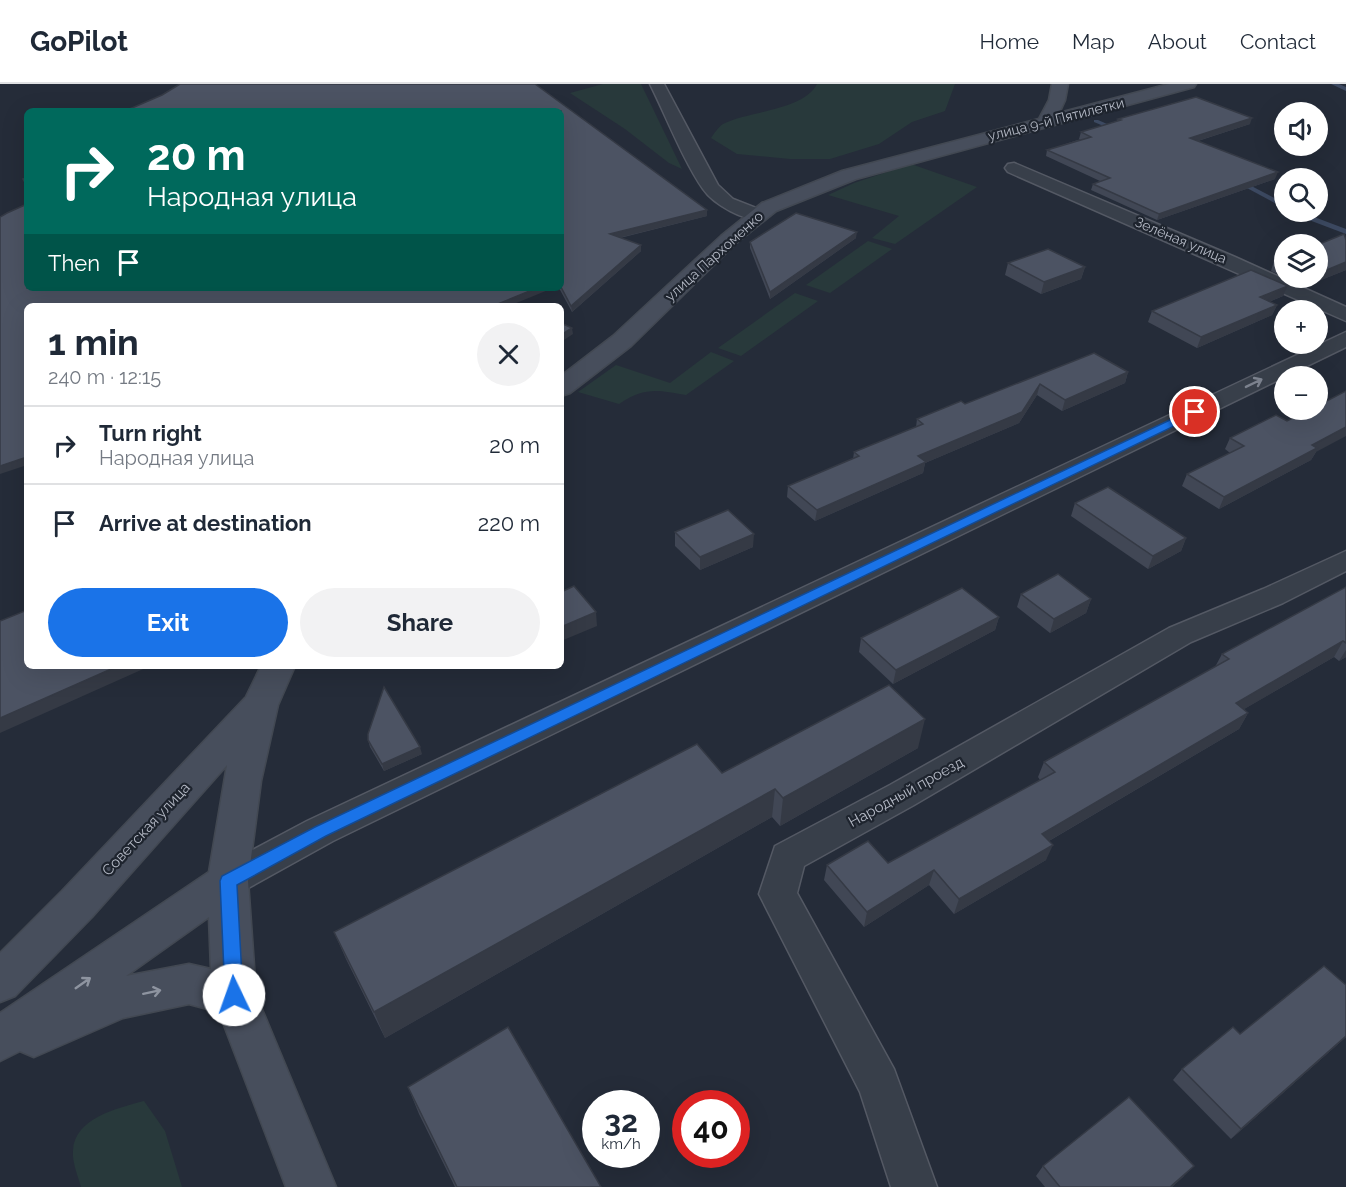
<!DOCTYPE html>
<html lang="en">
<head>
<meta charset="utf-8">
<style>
	:root { --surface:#fff; --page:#f2f2f3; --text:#1f2937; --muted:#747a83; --line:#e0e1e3; --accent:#1a73e8 }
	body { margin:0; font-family:Raleway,sans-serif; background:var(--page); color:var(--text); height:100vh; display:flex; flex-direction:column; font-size:22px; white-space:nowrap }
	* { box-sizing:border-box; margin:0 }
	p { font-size:20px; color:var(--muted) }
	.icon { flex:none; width:33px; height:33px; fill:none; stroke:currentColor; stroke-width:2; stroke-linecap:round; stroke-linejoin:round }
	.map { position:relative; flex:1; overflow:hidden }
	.panel { position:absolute; left:24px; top:219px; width:540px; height:366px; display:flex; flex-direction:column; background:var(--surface); border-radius:9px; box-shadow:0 6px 24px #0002 }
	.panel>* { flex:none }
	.guide { position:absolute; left:24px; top:24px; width:540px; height:183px; border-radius:9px; box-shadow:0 6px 24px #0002; background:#00695c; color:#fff; overflow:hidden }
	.fabs { position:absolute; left:1274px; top:18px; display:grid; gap:12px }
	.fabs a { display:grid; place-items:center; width:54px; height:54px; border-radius:50%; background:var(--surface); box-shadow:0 6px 24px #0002; font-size:30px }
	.speed { position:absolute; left:582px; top:1006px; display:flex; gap:12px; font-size:30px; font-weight:700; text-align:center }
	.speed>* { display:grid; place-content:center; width:78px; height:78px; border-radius:50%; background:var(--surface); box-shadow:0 6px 24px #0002; line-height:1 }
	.speed small { font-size:15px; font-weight:400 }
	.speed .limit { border:9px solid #d22; background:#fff; color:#111 }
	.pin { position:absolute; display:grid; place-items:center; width:51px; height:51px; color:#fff; margin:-26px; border:3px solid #fff; border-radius:50%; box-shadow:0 2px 6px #0007 }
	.me { position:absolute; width:66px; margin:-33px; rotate:357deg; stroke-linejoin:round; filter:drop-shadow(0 0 4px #0008) }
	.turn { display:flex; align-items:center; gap:21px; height:126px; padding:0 24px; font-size:27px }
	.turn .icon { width:78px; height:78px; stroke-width:2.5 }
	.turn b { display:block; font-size:42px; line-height:51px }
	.then { display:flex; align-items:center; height:57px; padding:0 24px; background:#0003; gap:12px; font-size:22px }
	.round { display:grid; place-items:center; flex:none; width:63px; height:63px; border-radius:32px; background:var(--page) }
	.headline { display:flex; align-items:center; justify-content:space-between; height:102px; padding:0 24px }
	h1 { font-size:36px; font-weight:700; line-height:45px }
	.button { display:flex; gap:12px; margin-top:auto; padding:12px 24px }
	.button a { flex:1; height:69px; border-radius:36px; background:var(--accent); color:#fff; font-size:24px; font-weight:700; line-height:69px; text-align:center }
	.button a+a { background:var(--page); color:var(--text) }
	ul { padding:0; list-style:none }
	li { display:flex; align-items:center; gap:18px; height:78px; padding:0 24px; border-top:2px solid var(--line) }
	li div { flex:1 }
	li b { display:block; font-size:22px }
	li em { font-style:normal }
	header { display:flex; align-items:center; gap:36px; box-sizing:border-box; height:84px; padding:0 30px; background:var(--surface); border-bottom:2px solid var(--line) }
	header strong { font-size:28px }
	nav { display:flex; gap:33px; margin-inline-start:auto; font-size:21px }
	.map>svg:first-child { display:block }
</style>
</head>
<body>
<header>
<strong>GoPilot</strong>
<nav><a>Home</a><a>Map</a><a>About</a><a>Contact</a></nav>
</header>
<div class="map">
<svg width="1346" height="1103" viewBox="0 0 1346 1103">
	<rect width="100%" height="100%" fill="#252c39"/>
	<!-- green -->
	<g fill="#28393b">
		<polygon points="603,0 641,0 682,85 669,79 625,45 570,9"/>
		<path d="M817,0H955L945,27L912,38L879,60L830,75H790L737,70L711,54C714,50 718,43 723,40C747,27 803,27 817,0Z"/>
		<polygon points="911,80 977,103 895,160 872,154 899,132 828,111 854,99"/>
		<polygon points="868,157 892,165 830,209 806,201"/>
		<polygon points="795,209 818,217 741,272 718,264"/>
		<path d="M711,268L734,277L686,311C656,306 645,303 619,320L578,308L616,281L670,299Z"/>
		<path d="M144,1017L165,1047L182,1103H81C78,1092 72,1078 73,1067C74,1034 118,1024 144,1017Z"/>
	</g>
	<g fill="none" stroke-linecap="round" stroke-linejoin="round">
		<!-- stream -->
		<g fill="#3c4961" fill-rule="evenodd">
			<polygon points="1331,0 1339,0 1346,3 1346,7"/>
			<polygon points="1094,36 1098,36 1123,47 1118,48 1094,38"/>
			<polygon points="1234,95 1238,95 1284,119 1284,124 1234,97"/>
			<polygon points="1293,128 1301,128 1346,145 1346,150 1293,130"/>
		</g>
		<defs>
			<g id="street">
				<path d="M650,0H664L718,101L733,115L764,127L766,131L764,135C746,139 713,120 703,105C683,76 666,32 650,0Z"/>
				<polygon points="1014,79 1235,173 1346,223 1346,237 1008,88 1005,84 1008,80"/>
				<polygon points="1346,248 1346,263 333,757 241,808 228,813 215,808 210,797 215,786 307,737"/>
				<polygon points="1346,467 1346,487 1283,519 1191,558 914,721 804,782 797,809 894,985 937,1103 891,1103 860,1008 759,810 775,762 890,701 1169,544 1263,505"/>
			</g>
			<g id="secondary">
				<polygon points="1052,0 1068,0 1065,16 1059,29 1169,0 1196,0 1194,3 856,95 776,127 735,160 631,262 570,309 561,312 561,292 613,252 721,152 762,119 842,87 1039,35 1049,16"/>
				<path d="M261,582H295L278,621L261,697L248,797L256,911L336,1103H286L219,928L189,920L123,934L34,973L20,967L0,977V929L209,788L227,681L92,833L15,912L0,918V869L62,807L246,613ZM209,833L211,885L189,880L126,892Z"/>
			</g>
		</defs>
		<!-- street casing -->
		<use href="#street" stroke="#545964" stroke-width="3"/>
		<!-- secondary casing -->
		<use href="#secondary" stroke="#424852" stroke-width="3"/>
		<!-- street -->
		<use href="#street" fill="#383f4a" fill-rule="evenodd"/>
		<!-- secondary -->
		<use href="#secondary" fill="#474e5c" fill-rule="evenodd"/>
	</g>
	<!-- wall -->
	<g fill="#414755">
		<polygon points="180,0 535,0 707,126 707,132 620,154 641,161 641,167 572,228 559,204 561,204 561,27 125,27 162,11"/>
		<polygon points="1118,35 1250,40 1198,57 1275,95 1157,136 1091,106 1093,100 1100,97 1046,72 1047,66 1081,55 1079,55 1081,48 1117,37"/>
		<polygon points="856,154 770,215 750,164 750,158"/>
		<polygon points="1346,156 1346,186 1306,202 1286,194 1317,194"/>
		<polygon points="1284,173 1284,193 1271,187 1274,177"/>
		<polygon points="1008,179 1085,183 1081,195 1041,210 1005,191"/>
		<polygon points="1288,202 1283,212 1269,218 1277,221 1272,231 1197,264 1148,238 1152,227"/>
		<polygon points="1094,269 1128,288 1125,299 1062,327 1037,311 1019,339 925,379 923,389 815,437 787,413 788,402 853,375 854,368 916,343 917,335 965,320"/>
		<polygon points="1230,354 1316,368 1311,376 1219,425 1182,402 1187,390 1230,369 1225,365"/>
		<polygon points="1075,419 1186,454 1181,467 1148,485 1071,432"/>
		<polygon points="675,448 753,463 700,486 675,462"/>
		<polygon points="1346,503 1346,573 1339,577 1334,573 1244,625 1248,629 1239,645 1049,757 1046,776 954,830 929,801 864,843 824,796 827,781 888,779 1040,696 1038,693 1044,678 1215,583 1222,570"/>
		<polygon points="1021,510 1091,515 1086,529 1050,549 1017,523"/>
		<polygon points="999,533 995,546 893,600 859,568 861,554"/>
		<polygon points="368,656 422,670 384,687 370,663"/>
		<polygon points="918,664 780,742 772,733 385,954 346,875 334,848 722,689"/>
		<polygon points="1240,950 1346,953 1231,1055 1173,996 1182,985"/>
		<polygon points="408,1003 601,1103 455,1103 419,1030"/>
		<polygon points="1043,1082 1184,1092 1172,1103 1045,1103 1036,1092"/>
	</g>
	<!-- shaded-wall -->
	<g fill="#353a45">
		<polygon points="1252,34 1250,40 1188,60 1190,54"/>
		<polygon points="1278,88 1275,95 1157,136 1159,130"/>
		<polygon points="707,126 707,132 610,156 610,150"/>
		<polygon points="857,148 856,154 770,215 770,208"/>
		<polygon points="641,161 641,167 572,228 571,222"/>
		<polygon points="1346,178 1346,186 1306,202 1310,194 1317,194 1317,190"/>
		<polygon points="1085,183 1081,195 1041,210 1044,198"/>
		<polygon points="1288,202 1283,212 1256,223 1260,213"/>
		<polygon points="537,204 553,204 509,222 493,222"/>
		<polygon points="1277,221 1272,231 1197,264 1201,253"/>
		<polygon points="572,244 573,250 561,258 561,251"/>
		<polygon points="1128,288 1125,299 1062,327 1065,316"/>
		<polygon points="1040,300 1037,311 1019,339 925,379 923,389 815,437 817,426 918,372"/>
		<polygon points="1346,343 1346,352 1316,368 1311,376 1219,425 1224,413 1312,361"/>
		<polygon points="27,373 27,381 0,390 0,382"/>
		<polygon points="754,450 753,463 700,486 700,473"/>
		<polygon points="1186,454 1181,467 1148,485 1153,472"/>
		<polygon points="1091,515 1086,529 1050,549 1054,535"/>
		<polygon points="596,528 597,542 561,557 561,543"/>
		<polygon points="999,533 995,546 893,600 896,586"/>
		<polygon points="1343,557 1334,573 1227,635 1236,619"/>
		<polygon points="1346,566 1346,573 1339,577"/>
		<polygon points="118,582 150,582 0,649 0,634"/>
		<polygon points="1248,629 1239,645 1035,765 1042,750"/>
		<polygon points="925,635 918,664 780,742 783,714"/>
		<polygon points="420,663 422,670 384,687 382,680"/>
		<polygon points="775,705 772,733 385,954 374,928"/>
		<polygon points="1053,761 1046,776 954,830 959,815"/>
		<polygon points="934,786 929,801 864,843 867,828"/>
		<polygon points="1346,952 1346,953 1231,1055 1241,1045"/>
		<polygon points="1194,1082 1184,1092 1172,1103 1170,1103"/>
	</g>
	<!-- building -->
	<g fill="#4c5363" stroke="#353a45" stroke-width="1.5">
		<polygon points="180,0 535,0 707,126 610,150 641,161 571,222 561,203 561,27 125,27 162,11"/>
		<polygon points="1196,13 1252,34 1190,54 1278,88 1159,130 1093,100 1110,94 1047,66 1091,53 1081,48 1121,36 1118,35"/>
		<polygon points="27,94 27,102 23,95"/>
		<polygon points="27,120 27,204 537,204 493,222 27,222 27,373 0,382 0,133 7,129"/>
		<polygon points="796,129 857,148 770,208 750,158"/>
		<polygon points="1344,150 1346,156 1346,178 1317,190 1317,161"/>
		<polygon points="1048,165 1085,183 1044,198 1008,179"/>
		<polygon points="1284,173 1284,181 1274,177"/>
		<polygon points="1251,186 1288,202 1260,213 1277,221 1201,253 1152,227"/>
		<polygon points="561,239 572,244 561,251"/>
		<polygon points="1094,269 1128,288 1065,316 1040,300 1022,328 918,372 926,378 817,426 788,402 859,372 854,368 923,340 917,335 961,317 965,320"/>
		<polygon points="1346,307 1346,343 1312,361 1317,364 1224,413 1187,390 1244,362 1230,354 1276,331 1287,337 1309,326 1317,326 1317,322"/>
		<polygon points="1108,403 1186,454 1153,472 1075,419"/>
		<polygon points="728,426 754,450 700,473 675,448"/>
		<polygon points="1058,490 1091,515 1054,535 1021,510"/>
		<polygon points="574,502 596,528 561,543 561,508"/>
		<polygon points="1346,503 1346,559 1343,557 1236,619 1248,629 1042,750 1053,761 959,815 934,786 867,828 827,781 868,757 888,779 1055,688 1044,678 1229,575 1222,570"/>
		<polygon points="962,504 999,533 896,586 861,554"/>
		<polygon points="27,526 27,582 118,582 0,634 0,537"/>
		<polygon points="889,601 925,635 783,714 775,705 374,928 334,848 697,660 722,689"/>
		<polygon points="384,603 420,663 382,680 368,656 368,650"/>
		<polygon points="1324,882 1346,901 1346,952 1241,1045 1182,985 1233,943 1240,950"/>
		<polygon points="508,943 601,1103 457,1103 408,1003"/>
		<polygon points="1129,1013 1194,1082 1170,1103 1060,1103 1043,1082"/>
	</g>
	<!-- one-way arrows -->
	<defs><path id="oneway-shaft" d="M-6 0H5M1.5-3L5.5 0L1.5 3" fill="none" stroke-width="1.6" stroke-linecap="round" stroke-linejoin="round" transform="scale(1.5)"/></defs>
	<use stroke="#7c828e" href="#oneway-shaft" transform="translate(1254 299) rotate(-26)"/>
	<g stroke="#8e94a0">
		<use href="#oneway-shaft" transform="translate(83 899) rotate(-35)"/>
		<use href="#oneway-shaft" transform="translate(152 908) rotate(-12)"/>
	</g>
	<!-- route -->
	<polygon fill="#1a73e8" stroke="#114b97" stroke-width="1.5" points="1195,324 1200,328 1199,330 326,752 237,801 243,911 241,917 234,919 228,917 225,911 220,797 222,792 315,743"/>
	<g text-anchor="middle" stroke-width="4.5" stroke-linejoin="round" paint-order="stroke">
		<!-- far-street labels -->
		<g font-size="14" fill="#b4b9c5" stroke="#1e242e">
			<text transform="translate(1056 35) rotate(-14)" y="5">улица 9-й Пятилетки</text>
			<text transform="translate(1181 156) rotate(23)" y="5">Зелёная улица</text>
			<text transform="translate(714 172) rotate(-42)" y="5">улица Пархоменко</text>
		</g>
		<!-- street labels -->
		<g font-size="15" fill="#b4b9c5" stroke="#1e242e">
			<text transform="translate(906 708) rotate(-29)" y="5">Народный проезд</text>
			<text transform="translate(146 745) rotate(-47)" y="5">Советская улица</text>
		</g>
	</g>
</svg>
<div class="fabs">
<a><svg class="icon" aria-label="sound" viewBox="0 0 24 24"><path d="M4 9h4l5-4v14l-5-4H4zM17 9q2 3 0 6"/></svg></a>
<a><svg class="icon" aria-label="search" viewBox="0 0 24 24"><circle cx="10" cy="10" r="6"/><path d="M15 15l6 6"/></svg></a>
<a><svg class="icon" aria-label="layers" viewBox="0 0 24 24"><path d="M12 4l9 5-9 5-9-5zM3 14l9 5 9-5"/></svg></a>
<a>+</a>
<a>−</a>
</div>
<div class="speed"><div>32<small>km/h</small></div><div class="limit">40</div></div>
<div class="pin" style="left:1195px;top:328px;background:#d93025"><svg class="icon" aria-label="arrive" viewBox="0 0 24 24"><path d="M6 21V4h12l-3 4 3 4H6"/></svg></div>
<svg class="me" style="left:234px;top:911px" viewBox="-20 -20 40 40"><circle r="19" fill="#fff"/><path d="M0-13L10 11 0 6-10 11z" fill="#1a73e8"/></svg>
<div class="guide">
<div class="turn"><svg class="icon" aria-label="right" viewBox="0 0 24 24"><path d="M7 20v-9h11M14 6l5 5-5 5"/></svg><div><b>20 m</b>Народная улица</div></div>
<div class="then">Then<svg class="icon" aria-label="arrive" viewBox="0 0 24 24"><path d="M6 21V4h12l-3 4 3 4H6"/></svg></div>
</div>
<section class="panel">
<div class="headline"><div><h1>1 min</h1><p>240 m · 12:15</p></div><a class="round"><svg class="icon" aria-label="close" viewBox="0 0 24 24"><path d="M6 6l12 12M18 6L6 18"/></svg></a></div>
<ul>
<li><svg class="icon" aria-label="right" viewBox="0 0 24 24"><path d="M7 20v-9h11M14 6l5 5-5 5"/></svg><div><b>Turn right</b><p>Народная улица</p></div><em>20 m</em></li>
<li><svg class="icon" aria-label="arrive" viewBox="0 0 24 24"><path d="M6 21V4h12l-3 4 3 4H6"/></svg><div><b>Arrive at destination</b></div><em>220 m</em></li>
</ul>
<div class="button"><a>Exit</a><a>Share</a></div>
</section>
</div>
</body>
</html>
